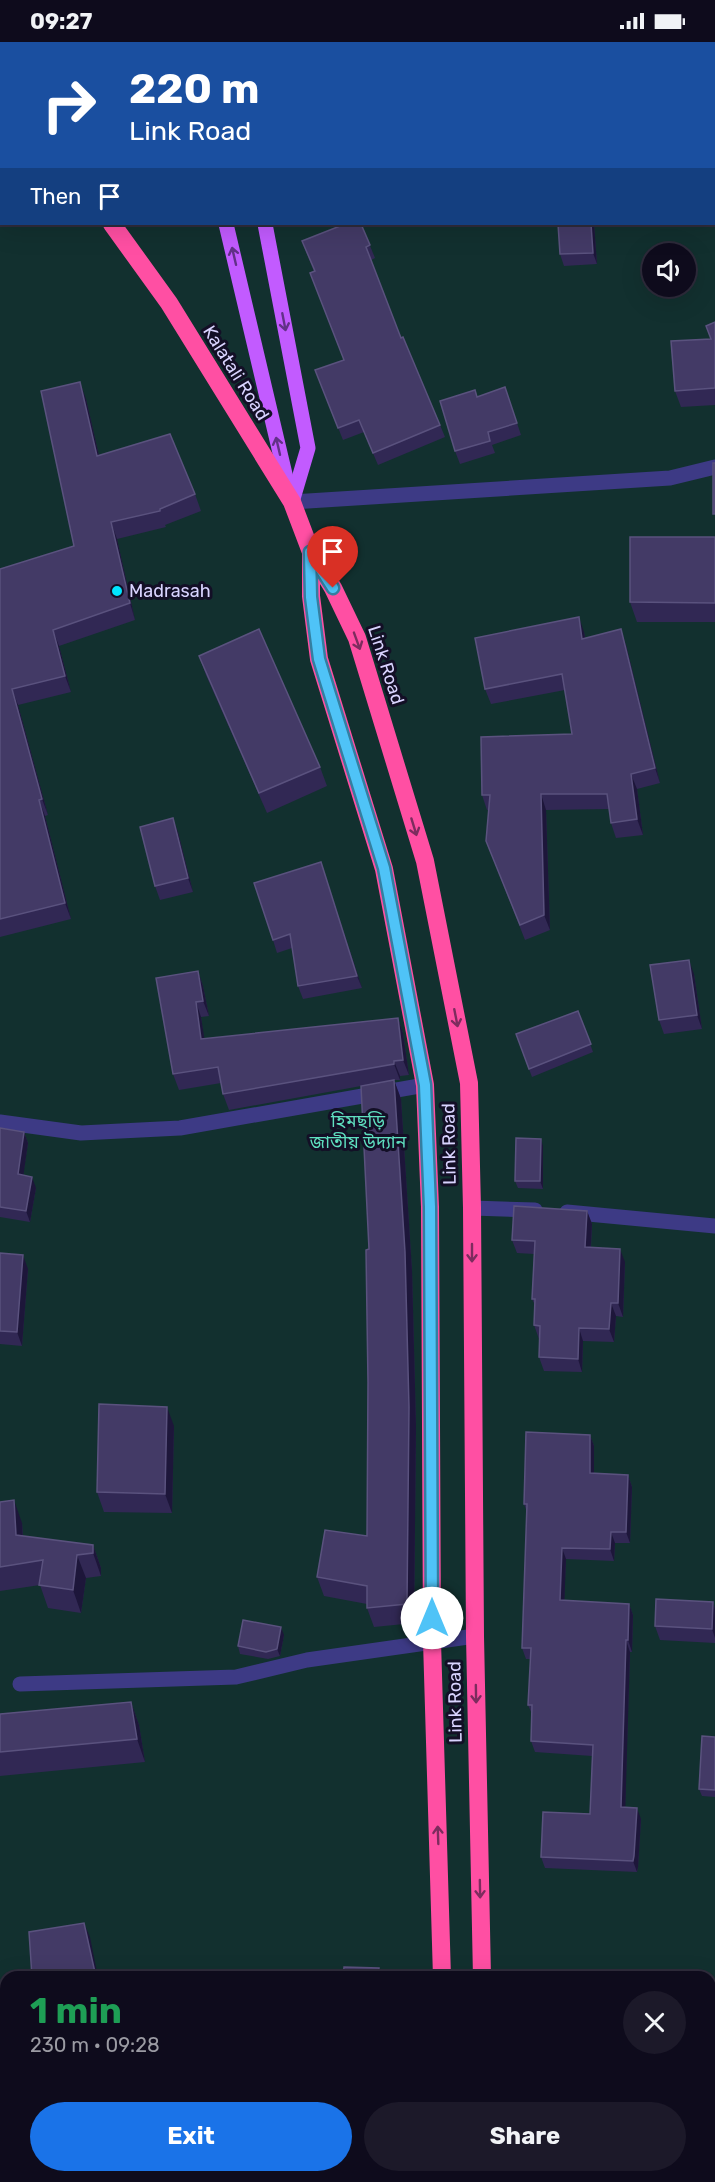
<!DOCTYPE html>
<html lang="en">
<head>
<meta charset="utf-8">
<style>
	:root { --surface:#0e0b1c; --page:#1c1929; --text:#f1f3f6; --muted:#9b9ba3; --line:#2e2b3b; --accent:#1a73e8 }
	body { margin:0; font-family:Rubik,"Noto Sans Bengali",sans-serif; background:var(--page); color:var(--text); height:100vh; display:flex; flex-direction:column; font-size:22px; white-space:nowrap }
	* { box-sizing:border-box; margin:0 }
	p { font-size:20px; color:var(--muted) }
	.icon { flex:none; width:33px; height:33px; fill:none; stroke:currentColor; stroke-width:2; stroke-linecap:round; stroke-linejoin:round }
	.map { position:relative; flex:1; overflow:hidden }
	.drawer { position:absolute; left:0px; top:1929px; width:716px; height:212px; display:flex; flex-direction:column; background:var(--surface); border-radius:18px 18px 0 0; box-shadow:0 6px 24px #0002,0 0 0 2px var(--line) }
	.drawer>* { flex:none }
	.hud { position:absolute; left:0px; top:0px; width:716px; height:183px; box-shadow:0 6px 24px #0002,0 0 0 2px var(--line); background:#1a4fa0; color:#fff; overflow:hidden }
	.fabs { position:absolute; left:642px; top:201px; display:grid; gap:12px }
	.fabs a { display:grid; place-items:center; width:54px; height:54px; border-radius:50%; background:var(--surface); box-shadow:0 6px 24px #0002,0 0 0 2px var(--line); font-size:30px }
	.pin { position:absolute; display:grid; place-items:center; width:51px; height:51px; color:#fff; margin:-62px -26px; border-radius:50% 50% 50% 0; rotate:-45deg; box-shadow:0 0 6px #0007 }
	.pin .icon { rotate:45deg }
	.me { position:absolute; width:66px; margin:-33px; rotate:0deg; stroke-linejoin:round; filter:drop-shadow(0 0 4px #0008) }
	.turn { display:flex; align-items:center; gap:21px; height:126px; padding:0 30px; font-size:27px }
	.turn .icon { width:78px; height:78px; stroke-width:2.5 }
	.turn b { display:block; font-size:42px; line-height:51px }
	.then { display:flex; align-items:center; height:57px; padding:0 30px; background:#0003; gap:12px; font-size:22px }
	.round { display:grid; place-items:center; flex:none; width:63px; height:63px; border-radius:32px; background:var(--page) }
	.summary { display:flex; align-items:center; justify-content:space-between; height:102px; padding:0 30px }
	h1 { font-size:36px; font-weight:700; line-height:45px; color:#1e9e55 }
	.cta { display:flex; gap:12px; margin-top:auto; padding:12px 30px }
	.cta a { flex:1; height:69px; border-radius:36px; background:var(--accent); color:#fff; font-size:24px; font-weight:700; line-height:69px; text-align:center }
	.cta a+a { background:var(--page); color:var(--text) }
	.status { display:flex; justify-content:space-between; align-items:center; height:42px; padding:0 30px; background:var(--surface); direction:ltr }
	.status svg { height:16px; fill:currentColor }
	.map>svg:first-child { display:block }
</style>
</head>
<body>
<div class="status"><b>09:27</b><svg viewBox="0 0 49 12"><path d="M0 12V9h3v3zM5 12V6h3v6zM10 12V3h3v9zM15 12V0h3v12zM26 1h20v11H26zM47 4h2v5h-2z"/></svg></div>
<div class="map">
<svg width="715" height="2140" viewBox="0 0 715 2140">
	<rect width="100%" height="100%" fill="#130f26"/>
	<!-- green -->
	<path fill="#12302f" fill-rule="evenodd" d="M0,0H715V2140H0ZM2,2H714V182H2ZM652,212H686V244H652ZM6,1935H710V2134H6Z"/>
	<g fill="none" stroke-linecap="round" stroke-linejoin="round">
		<!-- minor -->
		<g stroke="#3d3a85" stroke-width="15">
			<polyline points="292,460 670,436 715,425"/>
			<polyline points="0,1080 81,1091 180,1086 425,1043"/>
			<polyline points="472,1166 535,1168"/>
			<polyline points="567,1170 715,1184"/>
			<polyline points="20,1642 236,1635 307,1618 475,1594"/>
			<polyline points="134,2140 186,2134"/>
		</g>
		<!-- major -->
		<g stroke="#c25bff" stroke-width="15">
			<polyline points="179,0 179,2"/>
			<polyline points="220,0 220,2"/>
			<polyline points="226,182 289,449"/>
			<polyline points="265,182 308,406 292,460"/>
		</g>
		<!-- highway -->
		<g stroke="#ff4fa3" stroke-width="18">
			<polyline points="0,46 2,48"/>
			<polyline points="112,182 169,261 292,460 311,510 333,546 357,596 425,819 469,1041 472,1166 475,1594 482,1935"/>
			<polyline points="311,510 311,554 319,617 384,827 425,1043 430,1165 432,1599 442,1935"/>
			<polyline points="447,2134 447,2140"/>
			<polyline points="486,2134 486,2140"/>
		</g>
	</g>
	<!-- wall -->
	<g fill="#312854">
		<polygon points="361,182 375,216 371,218 401,296 440,383 445,395 378,423 364,390 343,398 315,328 344,318 314,230 302,199"/>
		<polygon points="558,182 594,182 597,222 564,224 560,212"/>
		<polygon points="715,280 715,363 681,365 675,349 711,297 706,284"/>
		<polygon points="505,345 521,393 492,403 495,411 460,422 455,409 477,355"/>
		<polygon points="86,357 99,414 195,452 201,469 165,483 166,485 117,497 135,578 59,604 71,650 18,663 48,773 45,774 71,877 0,895 0,527 74,504"/>
		<polygon points="715,495 715,580 637,580 630,560"/>
		<polygon points="584,590 585,596 626,603 660,741 637,747 643,793 616,796 611,781 609,767 546,768 550,888 525,898 486,799 489,768 487,768 482,753 572,692 565,648 491,662 485,647"/>
		<polygon points="199,614 320,725 327,744 267,771 206,633"/>
		<polygon points="178,790 193,850 160,858 155,844"/>
		<polygon points="325,833 362,946 303,957 298,944 292,906 277,911 273,898"/>
		<polygon points="198,929 203,944 209,974 201,975 204,997 398,976 403,991 409,1033 400,1034 400,1038 394,1038 401,1057 412,1229 416,1384 414,1581 374,1585 367,1566 367,1562 324,1554 317,1535 367,1494 369,1207 361,1044 229,1068 223,1052 221,1041 179,1048 173,1032"/>
		<polygon points="694,932 702,987 664,992 659,978"/>
		<polygon points="578,969 593,1010 532,1035 516,992"/>
		<polygon points="0,1086 24,1090 28,1101 23,1133 36,1146 30,1180 0,1175"/>
		<polygon points="543,1104 543,1147 518,1146 515,1139"/>
		<polygon points="587,1169 592,1182 591,1205 625,1220 623,1275 616,1274 614,1300 583,1299 582,1330 544,1329 539,1315 540,1297 539,1297 534,1283 535,1263 532,1257 534,1212 517,1211 512,1198"/>
		<polygon points="0,1211 28,1227 22,1304 0,1302"/>
		<polygon points="174,1384 172,1471 104,1470 97,1450"/>
		<polygon points="590,1393 594,1404 594,1432 628,1433 632,1445 630,1501 615,1501 614,1519 566,1517 564,1559 629,1562 633,1573 632,1610 630,1610 625,1765 641,1777 638,1825 637,1830 545,1826 541,1815 590,1772 592,1714 535,1710 531,1699 532,1672 528,1663 531,1617 526,1617 522,1606 527,1470 524,1462"/>
		<polygon points="0,1460 22,1481 23,1494 93,1503 101,1526 101,1534 86,1536 81,1571 48,1566 40,1543 0,1549"/>
		<polygon points="713,1560 715,1567 715,1601 660,1598 655,1584"/>
		<polygon points="284,1593 280,1614 268,1617 240,1612 238,1604"/>
		<polygon points="131,1660 139,1683 145,1720 0,1734 0,1672"/>
		<polygon points="715,1695 715,1755 702,1754 699,1747"/>
	</g>
	<!-- shaded-wall -->
	<g fill="#1d163a">
		<polygon points="591,182 594,182 597,222 593,211"/>
		<polygon points="80,340 86,357 103,431 97,414"/>
		<polygon points="111,480 117,497 135,578 130,561"/>
		<polygon points="579,575 584,590 588,612 582,597"/>
		<polygon points="621,587 626,603 660,741 655,726"/>
		<polygon points="53,588 59,604 71,650 65,634"/>
		<polygon points="12,647 18,663 48,773 42,757"/>
		<polygon points="631,732 637,747 643,793 637,777"/>
		<polygon points="541,752 546,768 550,888 544,873"/>
		<polygon points="39,758 45,774 71,877 65,861"/>
		<polygon points="173,776 178,790 193,850 188,836"/>
		<polygon points="321,820 325,833 362,946 357,934"/>
		<polygon points="689,918 694,932 702,987 697,973"/>
		<polygon points="198,929 203,944 209,974 203,959"/>
		<polygon points="196,960 201,975 207,1013 201,997"/>
		<polygon points="398,976 403,991 409,1033 403,1018"/>
		<polygon points="394,1019 400,1034 400,1038 394,1022"/>
		<polygon points="394,1038 401,1057 412,1229 416,1384 414,1581 407,1562"/>
		<polygon points="24,1090 28,1101 22,1143 18,1132"/>
		<polygon points="541,1097 543,1104 543,1147 540,1139"/>
		<polygon points="32,1135 36,1146 30,1180 26,1169"/>
		<polygon points="587,1169 592,1182 590,1218 585,1205"/>
		<polygon points="620,1207 625,1220 623,1275 618,1261"/>
		<polygon points="23,1213 28,1227 22,1304 17,1290"/>
		<polygon points="611,1261 616,1274 614,1300 609,1287"/>
		<polygon points="579,1286 583,1299 582,1330 578,1317"/>
		<polygon points="167,1365 174,1384 172,1471 165,1452"/>
		<polygon points="590,1393 594,1404 594,1443 590,1431"/>
		<polygon points="628,1433 632,1445 630,1501 626,1490"/>
		<polygon points="14,1458 22,1481 24,1516 16,1493"/>
		<polygon points="611,1490 615,1501 614,1519 610,1507"/>
		<polygon points="93,1503 101,1526 101,1534 93,1511"/>
		<polygon points="562,1506 566,1517 564,1570 560,1558"/>
		<polygon points="77,1513 86,1536 81,1571 73,1548"/>
		<polygon points="713,1560 715,1567 715,1596 712,1587"/>
		<polygon points="629,1562 633,1573 632,1610 628,1598"/>
		<polygon points="281,1585 284,1593 280,1614 277,1607"/>
		<polygon points="626,1598 630,1610 625,1776 621,1765"/>
		<polygon points="131,1660 139,1683 145,1720 137,1697"/>
		<polygon points="637,1766 641,1777 638,1825 637,1830 633,1819"/>
		<polygon points="84,1881 90,1895 98,1935 96,1935"/>
		<polygon points="379,1926 382,1935 378,1935"/>
		<polygon points="710,2047 713,2057 712,2086 710,2080"/>
		<polygon points="34,2134 40,2134 38,2140 33,2140"/>
		<polygon points="198,2134 201,2134 203,2140 199,2140"/>
		<polygon points="673,2134 678,2134 678,2140 672,2140"/>
	</g>
	<!-- building -->
	<g fill="#433a66" stroke="#5a527e" stroke-width="1.5">
		<polygon points="249,0 367,0 368,2 250,2"/>
		<polygon points="345,182 361,182 370,203 366,205 401,296 403,295 440,383 373,411 359,378 338,386 315,328 344,318 310,231 315,229 302,199"/>
		<polygon points="558,182 591,182 593,211 560,212"/>
		<polygon points="715,280 715,346 675,349 671,299 711,297 706,284"/>
		<polygon points="80,340 97,414 170,392 195,452 160,467 160,469 111,480 130,561 53,588 65,634 12,647 42,757 39,758 65,861 0,877 0,527 74,504 41,349"/>
		<polygon points="505,345 517,381 488,390 490,399 455,409 440,359 475,348 477,355"/>
		<rect x="713" y="421" width="2" height="51"/>
		<polygon points="630,495 715,495 715,561 630,560"/>
		<polygon points="579,575 582,597 621,587 655,726 631,732 637,777 611,781 607,752 541,752 544,873 520,883 486,799 490,753 482,753 481,695 572,692 562,632 485,647 475,596"/>
		<polygon points="259,587 320,725 259,751 199,614"/>
		<polygon points="173,776 188,836 155,844 140,785"/>
		<polygon points="321,820 357,934 298,944 290,892 273,898 254,841"/>
		<polygon points="689,918 697,973 659,978 650,923"/>
		<polygon points="198,929 203,959 196,960 201,997 398,976 403,1018 394,1019 394,1022 223,1052 218,1025 173,1032 156,936"/>
		<polygon points="578,969 591,1002 529,1027 516,992"/>
		<polygon points="394,1038 405,1210 409,1365 407,1562 367,1566 367,1544 317,1535 325,1488 367,1494 368,1340 366,1208 369,1207 361,1044"/>
		<polygon points="0,1086 24,1090 18,1132 32,1135 26,1169 0,1165"/>
		<polygon points="516,1096 541,1097 540,1139 515,1139"/>
		<polygon points="514,1164 587,1169 585,1205 620,1207 618,1261 611,1261 609,1287 579,1286 578,1317 539,1315 540,1284 534,1283 535,1257 532,1257 535,1199 512,1198"/>
		<polygon points="0,1211 23,1213 17,1290 0,1289"/>
		<polygon points="99,1362 167,1365 165,1452 97,1450"/>
		<polygon points="526,1390 590,1393 590,1431 628,1433 626,1490 611,1490 610,1507 562,1506 560,1558 629,1562 628,1598 626,1598 621,1765 637,1766 634,1814 633,1819 541,1815 543,1770 590,1772 593,1703 531,1699 532,1663 528,1663 531,1606 522,1606 527,1462 524,1462"/>
		<polygon points="14,1458 16,1493 93,1503 93,1511 77,1513 73,1548 39,1543 43,1518 0,1525 0,1460"/>
		<polygon points="656,1557 713,1560 712,1587 655,1584"/>
		<polygon points="243,1578 281,1585 277,1607 266,1610 238,1604"/>
		<polygon points="131,1660 137,1697 0,1710 0,1672"/>
		<polygon points="702,1694 715,1695 715,1748 699,1747"/>
		<polygon points="84,1881 96,1935 32,1935 29,1890"/>
		<polygon points="344,1925 379,1926 378,1935 343,1935"/>
		<polygon points="0,2086 6,2087 6,2134 34,2134 33,2140 0,2140"/>
		<polygon points="153,2134 198,2134 199,2140 153,2140"/>
		<polygon points="553,2134 673,2134 672,2140 553,2140"/>
	</g>
	<!-- one-way arrows -->
	<defs><path id="oneway-shaft" d="M-6 0H5M1.5-3L5.5 0L1.5 3" fill="none" stroke-width="1.6" stroke-linecap="round" stroke-linejoin="round" transform="scale(1.5)"/></defs>
	<g stroke="#623188">
		<use href="#oneway-shaft" transform="translate(234 214) rotate(-103)"/>
		<use href="#oneway-shaft" transform="translate(284 280) rotate(79)"/>
		<use href="#oneway-shaft" transform="translate(278 404) rotate(-103)"/>
	</g>
	<g stroke="#7d2c5e">
		<use href="#oneway-shaft" transform="translate(357 599) rotate(70)"/>
		<use href="#oneway-shaft" transform="translate(414 785) rotate(73)"/>
		<use href="#oneway-shaft" transform="translate(456 976) rotate(79)"/>
		<use href="#oneway-shaft" transform="translate(472 1211) rotate(90)"/>
		<use href="#oneway-shaft" transform="translate(476 1652) rotate(89)"/>
		<use href="#oneway-shaft" transform="translate(438 1793) rotate(-92)"/>
		<use href="#oneway-shaft" transform="translate(480 1847) rotate(89)"/>
	</g>
	<g fill="none" stroke-linecap="round" stroke-linejoin="round">
		<defs>
			<polyline id="route" points="333,546 310,510 311,555 319,617 384,826 425,1043 430,1165 432,1576"/>
		</defs>
		<!-- route casing -->
		<use href="#route" stroke="#337fa1" stroke-width="15"/>
		<!-- route -->
		<use href="#route" stroke="#4fc3f7" stroke-width="10"/>
	</g>
	<!-- markers -->
	<circle fill="#00e5ff" stroke="#130f26" stroke-width="2" cx="117" cy="549" r="6"/>
	<g text-anchor="middle" stroke-width="6" stroke-linejoin="round" paint-order="stroke">
		<!-- street labels -->
		<g font-size="18" fill="#d9d4ff" stroke="#130f26">
			<text transform="translate(236 331) rotate(58)" y="6">Kalatali Road</text>
			<text transform="translate(386 623) rotate(72)" y="6">Link Road</text>
			<text transform="translate(449 1102) rotate(-91)" y="6">Link Road</text>
			<text transform="translate(455 1660) rotate(-91)" y="6">Link Road</text>
		</g>
		<!-- poi labels -->
		<g font-size="18" fill="#d9d4ff" stroke="#130f26" text-anchor="start">
			<text x="129" y="555">Madrasah</text>
		</g>
		<!-- park labels -->
		<g font-size="18" fill="#5fe0c0" stroke="#130f26">
			<text x="358" y="1085">হিমছড়ি<tspan x="358" dy="21">জাতীয় উদ্যান</tspan></text>
		</g>
	</g>
</svg>
<div class="fabs">
<a><svg class="icon" aria-label="sound" viewBox="0 0 24 24"><path d="M4 9h4l5-4v14l-5-4H4zM17 9q2 3 0 6"/></svg></a>
</div>
<div class="pin" style="left:333px;top:546px;background:#d93025"><svg class="icon" aria-label="arrive" viewBox="0 0 24 24"><path d="M6 21V4h12l-3 4 3 4H6"/></svg></div>
<svg class="me" style="left:432px;top:1576px" viewBox="-20 -20 40 40"><circle r="19" fill="#fff"/><path d="M0-13L10 11 0 6-10 11z" fill="#4fc3f7"/></svg>
<div class="hud">
<div class="turn"><svg class="icon" aria-label="right" viewBox="0 0 24 24"><path d="M7 20v-9h11M14 6l5 5-5 5"/></svg><div><b>220 m</b>Link Road</div></div>
<div class="then">Then<svg class="icon" aria-label="arrive" viewBox="0 0 24 24"><path d="M6 21V4h12l-3 4 3 4H6"/></svg></div>
</div>
<section class="drawer">
<div class="summary"><div><h1>1 min</h1><p>230 m · 09:28</p></div><a class="round"><svg class="icon" aria-label="close" viewBox="0 0 24 24"><path d="M6 6l12 12M18 6L6 18"/></svg></a></div>
<div class="cta"><a>Exit</a><a>Share</a></div>
</section>
</div>
</body>
</html>
